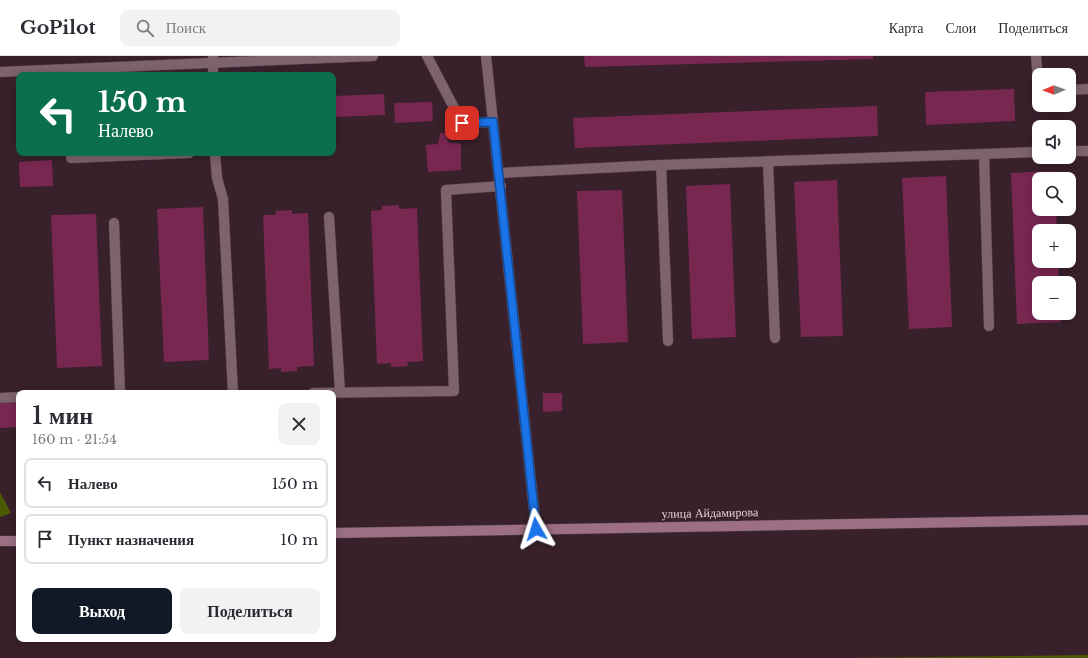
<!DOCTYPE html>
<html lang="ru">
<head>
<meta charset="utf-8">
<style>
	:root { --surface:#fff; --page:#f2f2f3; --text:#2b2b33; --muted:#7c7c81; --line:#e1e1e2; --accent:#111827 }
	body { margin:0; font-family:"Libre Baskerville",serif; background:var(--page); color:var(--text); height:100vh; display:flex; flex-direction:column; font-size:15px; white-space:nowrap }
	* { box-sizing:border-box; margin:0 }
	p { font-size:13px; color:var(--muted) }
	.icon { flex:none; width:22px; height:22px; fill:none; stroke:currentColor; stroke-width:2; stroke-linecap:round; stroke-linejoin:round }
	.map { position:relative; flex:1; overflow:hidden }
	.side { position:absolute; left:16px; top:334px; width:320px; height:252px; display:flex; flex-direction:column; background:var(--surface); border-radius:8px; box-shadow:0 2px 10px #0003 }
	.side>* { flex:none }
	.guide { position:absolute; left:16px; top:16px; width:320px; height:84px; border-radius:8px; box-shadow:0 2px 10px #0003; background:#0b6e4f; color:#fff; overflow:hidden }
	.needle { width:26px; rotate:269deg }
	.buttons { position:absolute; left:1032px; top:12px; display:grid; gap:8px }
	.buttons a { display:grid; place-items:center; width:44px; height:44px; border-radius:8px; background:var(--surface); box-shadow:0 2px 10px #0003; font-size:20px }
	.pin { position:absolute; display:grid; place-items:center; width:34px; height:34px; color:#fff; margin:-17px; border-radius:8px; box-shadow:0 2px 6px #0006 }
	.me { position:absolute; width:44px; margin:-22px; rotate:354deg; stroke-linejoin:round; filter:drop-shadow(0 0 3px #0008) }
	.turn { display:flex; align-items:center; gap:14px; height:84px; padding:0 16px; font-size:18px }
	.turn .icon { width:52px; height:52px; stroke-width:2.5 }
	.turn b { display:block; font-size:28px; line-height:34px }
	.round { display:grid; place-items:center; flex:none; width:42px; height:42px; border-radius:8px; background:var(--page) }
	.head { display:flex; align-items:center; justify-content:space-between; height:68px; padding:0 16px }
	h1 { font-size:24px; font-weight:600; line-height:30px }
	.cta { display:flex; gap:8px; margin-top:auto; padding:8px 16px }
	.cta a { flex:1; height:46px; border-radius:8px; background:var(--accent); color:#fff; font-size:16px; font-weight:600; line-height:46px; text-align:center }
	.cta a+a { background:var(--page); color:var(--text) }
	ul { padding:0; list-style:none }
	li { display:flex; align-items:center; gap:12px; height:50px; margin:0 8px 6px; padding:0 8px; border:2px solid var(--line); border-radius:8px }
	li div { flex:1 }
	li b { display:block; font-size:15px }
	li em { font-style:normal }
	header { display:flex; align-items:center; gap:24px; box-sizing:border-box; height:56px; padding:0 20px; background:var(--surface); border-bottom:1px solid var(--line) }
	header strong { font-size:19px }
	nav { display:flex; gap:22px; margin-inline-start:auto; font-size:14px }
	.search { width:280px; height:36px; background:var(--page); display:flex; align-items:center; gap:10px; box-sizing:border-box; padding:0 14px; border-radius:8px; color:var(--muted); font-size:15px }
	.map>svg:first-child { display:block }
</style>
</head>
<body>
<header>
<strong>GoPilot</strong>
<div class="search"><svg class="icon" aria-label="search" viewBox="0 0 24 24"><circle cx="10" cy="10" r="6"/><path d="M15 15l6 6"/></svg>Поиск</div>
<nav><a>Карта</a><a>Слои</a><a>Поделиться</a></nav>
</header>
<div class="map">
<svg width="1088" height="602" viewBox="0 0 1088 602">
	<rect width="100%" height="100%" fill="#39212c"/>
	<!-- green -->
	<g fill="#4b5a00">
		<polygon points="0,436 11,457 0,461"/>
		<polygon points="1088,599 1088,602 852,602"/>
	</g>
	<!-- building -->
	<g fill="#782751">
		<polygon points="584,0 873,0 873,3 585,11"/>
		<polygon points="1014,33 1015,65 926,69 925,36"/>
		<polygon points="384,38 385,59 333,61 333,40"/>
		<polygon points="432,46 433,65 395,67 394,47"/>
		<polygon points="877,50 878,80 575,92 573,62"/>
		<polygon points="440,77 445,77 449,87 458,87 461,89 461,114 428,116 426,89 438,88"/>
		<polygon points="52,104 53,130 20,131 19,106"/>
		<polygon points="1054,115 1055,123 1039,123 1039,153 1056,153 1057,175 1039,175 1039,205 1058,205 1059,227 1039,227 1039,257 1060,257 1061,266 1017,268 1011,117"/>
		<polygon points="946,120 952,271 909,273 902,122"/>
		<polygon points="837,124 843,280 801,281 794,126"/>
		<polygon points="730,128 736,281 692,283 686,130"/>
		<polygon points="622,134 628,286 583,288 577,135"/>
		<polygon points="399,149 399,153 417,152 423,305 407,306 408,310 391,311 391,307 377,308 371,155 382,154 382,150"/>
		<polygon points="203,151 209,304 164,306 157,153"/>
		<polygon points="292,154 292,158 308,157 314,310 297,311 297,315 281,316 281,312 269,313 263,159 276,159 275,155"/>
		<polygon points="96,158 102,310 57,312 51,159"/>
		<polygon points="543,337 562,337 562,355 543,356"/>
		<polygon points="0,344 18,344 19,371 0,372"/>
	</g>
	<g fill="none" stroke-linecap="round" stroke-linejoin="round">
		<defs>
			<g id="lane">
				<polyline points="213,0 213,19"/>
				<polyline points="427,0 462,67 493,66"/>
				<polyline points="486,0 536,473"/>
				<polyline points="1036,0 1039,36"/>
				<polyline points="0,16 373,0"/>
				<polyline points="1069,34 1088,33"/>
				<polyline points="1069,95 1088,95"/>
				<polyline points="215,97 217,122 223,143 233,337"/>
				<polyline points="984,98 989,270"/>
				<polyline points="71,102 189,97"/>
				<polyline points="768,106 775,282"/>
				<polyline points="661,109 668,285"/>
				<polyline points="499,117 661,109 1039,96"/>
				<polyline points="329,161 340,336"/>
				<polyline points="114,167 120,337"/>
				<polyline points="313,337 454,335 446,134 501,130"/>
				<polyline points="0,342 19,341"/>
			</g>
			<g id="secondary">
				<polyline points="333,477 1088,464"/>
				<polyline points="0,485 19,485"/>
			</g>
		</defs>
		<!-- lane casing -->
		<use href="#lane" stroke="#513e47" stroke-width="11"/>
		<!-- secondary casing -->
		<use href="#secondary" stroke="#513e47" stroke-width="11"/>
		<!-- lane -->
		<use href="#lane" stroke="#7e626e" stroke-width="10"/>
		<!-- secondary -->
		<use href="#secondary" stroke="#9c6f83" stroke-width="10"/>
	</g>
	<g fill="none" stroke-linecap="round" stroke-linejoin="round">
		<defs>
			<polyline id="route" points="462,67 493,66 536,473"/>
		</defs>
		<!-- route casing -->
		<use href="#route" stroke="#114b97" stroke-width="10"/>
		<!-- route -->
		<use href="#route" stroke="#1a73e8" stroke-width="7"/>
	</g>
	<g text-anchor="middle" stroke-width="4" stroke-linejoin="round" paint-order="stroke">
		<!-- street labels -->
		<g font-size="12" fill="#e1d1d7" stroke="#39212c">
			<text transform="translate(710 457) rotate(-1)" y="4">улица Айдамирова</text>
		</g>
	</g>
</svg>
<div class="buttons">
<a><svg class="needle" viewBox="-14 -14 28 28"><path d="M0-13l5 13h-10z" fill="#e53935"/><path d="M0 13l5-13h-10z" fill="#7c7c81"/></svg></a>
<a><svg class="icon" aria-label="sound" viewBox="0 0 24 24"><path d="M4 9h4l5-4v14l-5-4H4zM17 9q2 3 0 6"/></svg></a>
<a><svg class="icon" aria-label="search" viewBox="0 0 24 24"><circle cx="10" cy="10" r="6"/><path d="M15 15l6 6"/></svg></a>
<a>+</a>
<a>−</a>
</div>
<div class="pin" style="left:462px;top:67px;background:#d93025"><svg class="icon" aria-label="arrive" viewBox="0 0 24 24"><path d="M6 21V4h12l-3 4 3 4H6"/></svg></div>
<svg class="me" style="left:536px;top:473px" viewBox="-20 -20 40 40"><path d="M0-17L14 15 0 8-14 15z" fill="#1a73e8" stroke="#fff" stroke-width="4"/></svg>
<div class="guide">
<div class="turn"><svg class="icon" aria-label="left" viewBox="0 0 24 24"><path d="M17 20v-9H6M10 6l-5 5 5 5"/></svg><div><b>150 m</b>Налево</div></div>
</div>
<section class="side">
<div class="head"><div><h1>1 мин</h1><p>160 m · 21:54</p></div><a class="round"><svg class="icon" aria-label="close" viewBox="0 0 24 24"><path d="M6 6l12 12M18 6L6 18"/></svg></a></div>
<ul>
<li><svg class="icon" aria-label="left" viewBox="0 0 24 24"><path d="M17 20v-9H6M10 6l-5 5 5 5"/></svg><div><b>Налево</b></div><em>150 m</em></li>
<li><svg class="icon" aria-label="arrive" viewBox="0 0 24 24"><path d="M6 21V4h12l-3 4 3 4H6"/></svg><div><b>Пункт назначения</b></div><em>10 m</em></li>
</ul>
<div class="cta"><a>Выход</a><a>Поделиться</a></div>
</section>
</div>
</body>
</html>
